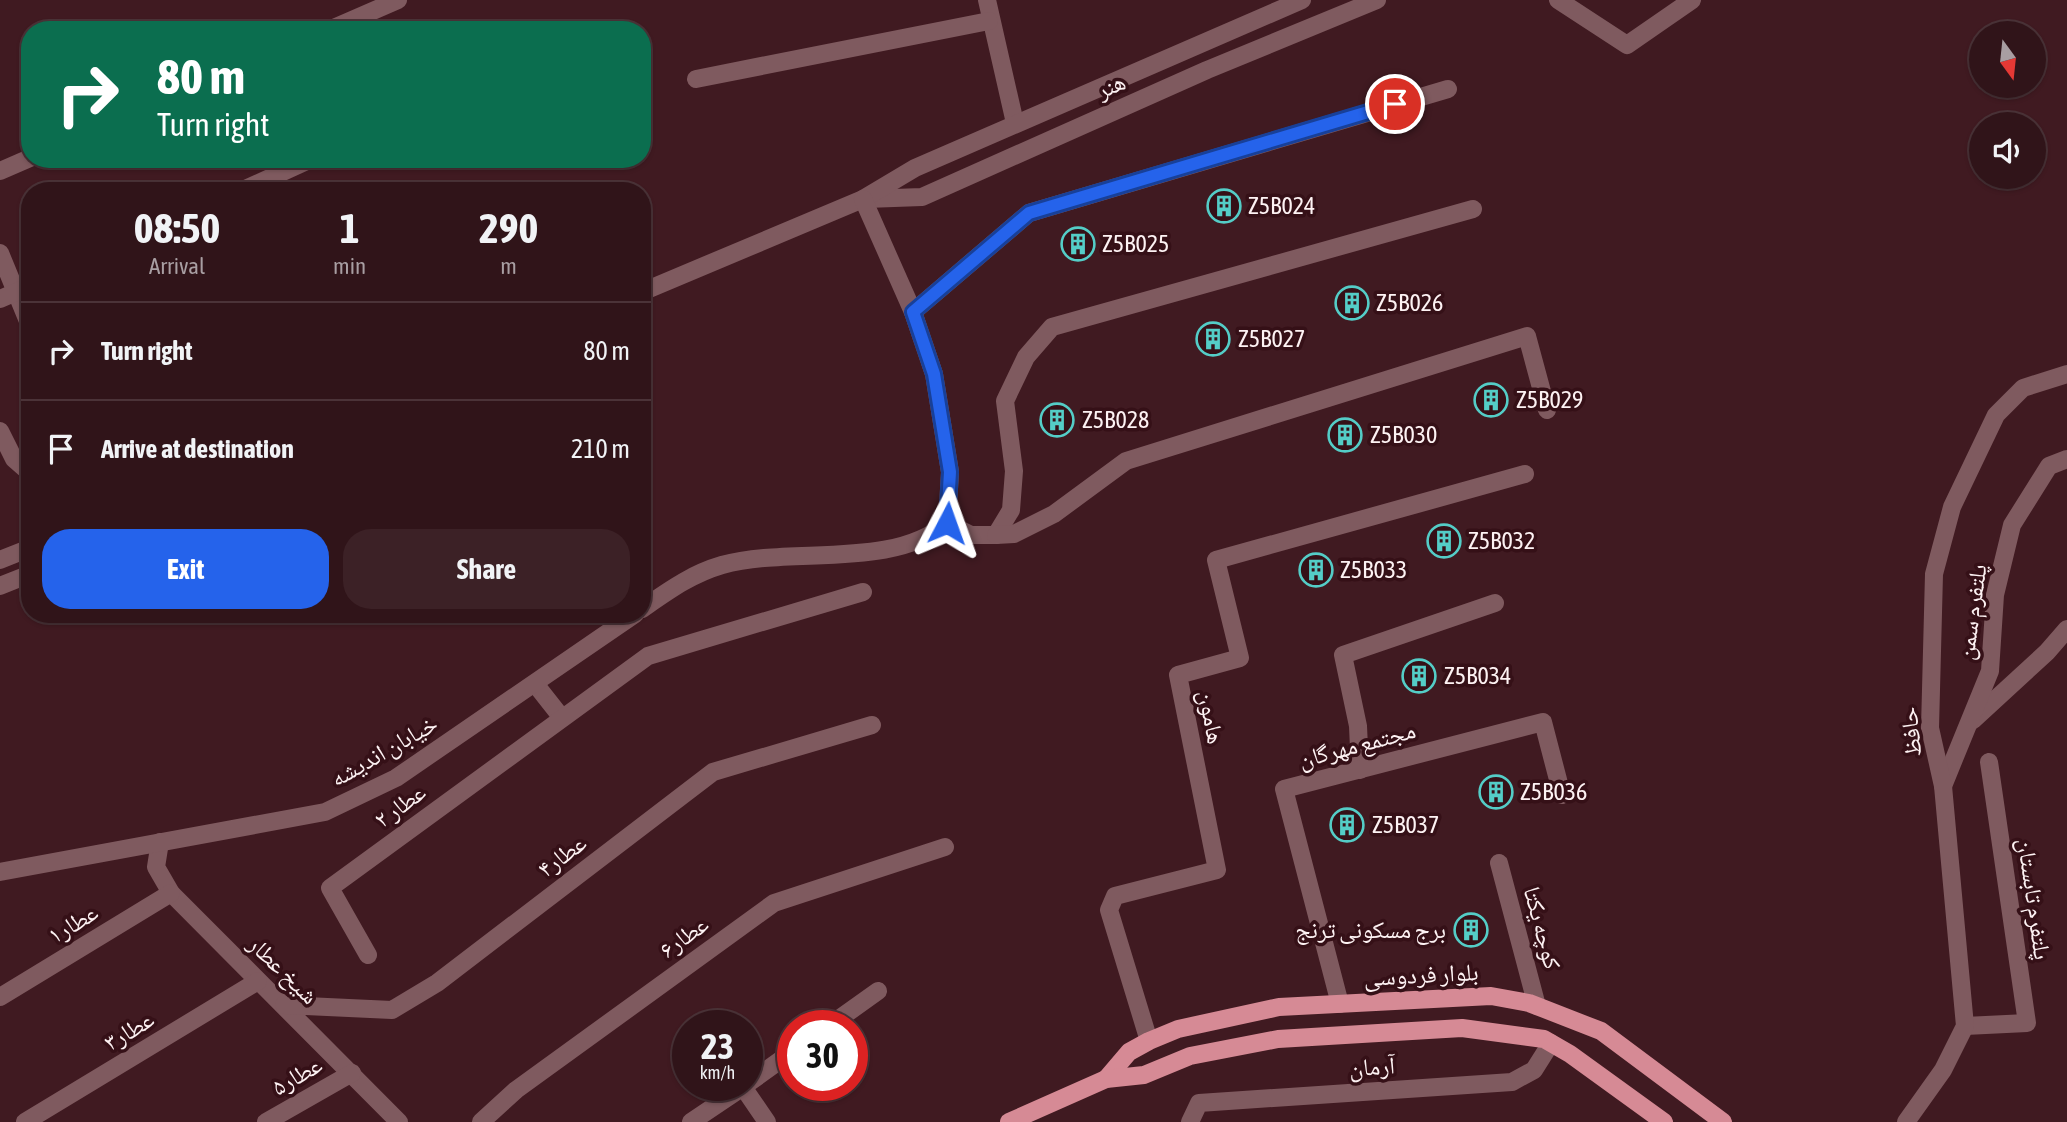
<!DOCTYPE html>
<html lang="en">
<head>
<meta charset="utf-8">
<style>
	:root { --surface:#301419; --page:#3c2126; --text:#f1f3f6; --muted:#a89ea2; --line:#4b3338; --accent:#2563eb }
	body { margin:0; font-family:"Asap Condensed","Noto Naskh Arabic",sans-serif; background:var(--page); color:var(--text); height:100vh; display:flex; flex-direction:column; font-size:26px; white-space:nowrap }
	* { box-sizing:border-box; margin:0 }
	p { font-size:23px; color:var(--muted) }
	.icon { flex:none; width:38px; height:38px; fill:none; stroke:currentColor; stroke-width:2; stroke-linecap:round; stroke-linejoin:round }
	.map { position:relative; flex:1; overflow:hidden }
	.sheet { position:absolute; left:21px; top:182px; width:630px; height:441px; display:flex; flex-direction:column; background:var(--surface); border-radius:28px; box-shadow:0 2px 5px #0004,0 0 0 2px var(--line) }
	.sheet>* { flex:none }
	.hud { position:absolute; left:21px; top:21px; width:630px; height:147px; border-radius:28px; box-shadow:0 2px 5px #0004,0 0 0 2px var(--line); background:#0b6e4f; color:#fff; overflow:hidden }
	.needle { width:46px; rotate:165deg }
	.buttons { position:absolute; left:1969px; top:21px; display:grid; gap:14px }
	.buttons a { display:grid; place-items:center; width:77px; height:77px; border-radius:50%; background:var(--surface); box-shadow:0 2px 5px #0004,0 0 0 2px var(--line); font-size:35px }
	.speed { position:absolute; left:672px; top:1010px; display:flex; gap:14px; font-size:35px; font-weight:700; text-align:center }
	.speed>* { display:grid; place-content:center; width:91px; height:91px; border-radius:50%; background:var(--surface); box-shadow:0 2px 5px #0004,0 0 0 2px var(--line); line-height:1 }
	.speed small { font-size:18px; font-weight:400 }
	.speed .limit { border:10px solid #d22; background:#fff; color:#111 }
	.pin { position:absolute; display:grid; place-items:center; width:60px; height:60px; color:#fff; margin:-30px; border:4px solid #fff; border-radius:50%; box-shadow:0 2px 7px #0007 }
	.me { position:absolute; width:77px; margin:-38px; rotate:4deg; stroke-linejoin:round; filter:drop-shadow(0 0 5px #0008) }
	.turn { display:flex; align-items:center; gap:24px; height:147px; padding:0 21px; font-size:32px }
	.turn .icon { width:91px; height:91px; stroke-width:2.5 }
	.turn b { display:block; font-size:49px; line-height:60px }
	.eta { display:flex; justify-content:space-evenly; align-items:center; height:119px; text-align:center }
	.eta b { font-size:42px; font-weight:700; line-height:49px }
	.primary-button { display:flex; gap:14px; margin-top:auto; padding:14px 21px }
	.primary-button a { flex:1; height:80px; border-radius:28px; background:var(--accent); color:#fff; font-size:28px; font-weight:700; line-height:80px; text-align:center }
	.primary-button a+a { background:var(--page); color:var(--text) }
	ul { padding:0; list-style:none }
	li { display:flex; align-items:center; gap:21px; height:98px; padding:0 21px; border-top:2px solid var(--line) }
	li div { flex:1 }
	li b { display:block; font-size:26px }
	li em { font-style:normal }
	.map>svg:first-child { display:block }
</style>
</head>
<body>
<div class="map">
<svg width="2067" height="1122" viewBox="0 0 2067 1122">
	<rect width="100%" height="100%" fill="#401a21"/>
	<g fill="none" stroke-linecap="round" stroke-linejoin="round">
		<!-- minor -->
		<g stroke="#7f5a5f" stroke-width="18">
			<polyline points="987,0 1015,123"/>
			<polyline points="1558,0 1627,45 1692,0"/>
			<polyline points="329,30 398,0"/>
			<polyline points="696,79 989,21"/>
			<polyline points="0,171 30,158"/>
			<polyline points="241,191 311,159"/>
			<polyline points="866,199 922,197 1207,70 1377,0"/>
			<polyline points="0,253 30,326"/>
			<polyline points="642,292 863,199 915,168 1302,0"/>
			<polyline points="0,299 30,286"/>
			<polyline points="913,312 1029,213 1448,89"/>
			<polyline points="0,431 14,459 30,473"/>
			<polyline points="947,523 971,535 996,535 1011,510 1014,471 1005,401 1026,357 1052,327 1473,209"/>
			<polyline points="996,535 1014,534 1054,514 1126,461 1527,336 1547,410"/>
			<polyline points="0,560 30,548"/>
			<polyline points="0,586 30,574"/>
			<path d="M642,609C668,591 691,574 722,565C791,546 892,570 947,523L950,472L934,374L913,312L863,199"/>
			<polyline points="536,685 562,718"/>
			<polyline points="1973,720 2047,652 2067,629"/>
			<polyline points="1360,770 1358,726 1343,655 1495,603"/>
			<polyline points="1943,786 1990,671 1995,595 2012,525 2049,466 2067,459"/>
			<polyline points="160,842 156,867 171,893 399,1122"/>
			<polyline points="1499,863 1537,1006"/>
			<polyline points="0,872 325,812 396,778 635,614"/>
			<polyline points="368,955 330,888 648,656 863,592"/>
			<polyline points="0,997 171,893"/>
			<polyline points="1340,1004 1284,789 1543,722 1562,795"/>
			<polyline points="284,1005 392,1010 437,983 713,772 872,725"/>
			<polyline points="829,1026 878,991"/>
			<polyline points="1965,1026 2027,1023 1989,762"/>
			<polyline points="1149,1041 1109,910 1115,896 1217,870 1178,675 1240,658 1216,560 1525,474"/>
			<polyline points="747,1084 793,1051"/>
			<polyline points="743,1087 767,1122"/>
			<polyline points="25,1122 258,981"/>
			<polyline points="266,1122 352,1073"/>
			<polyline points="481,1122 516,1090 774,903 945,847"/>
			<polyline points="691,1122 746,1085"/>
			<polyline points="1190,1122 1199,1103 1512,1082 1534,1070 1551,1043"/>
			<polyline points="1906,1122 1943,1070 1965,1026 1943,786 1930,728 1934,574 1952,507 1996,415 2023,388 2067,374"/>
		</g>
		<!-- major -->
		<g stroke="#d68a95" stroke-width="18">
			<polyline points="1106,1079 1129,1052 1149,1041 1178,1029 1279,1007 1491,996 1529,1003 1601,1031 1723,1122"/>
			<polyline points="1009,1122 1106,1079 1144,1075 1190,1056 1278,1039 1462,1028 1544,1039 1570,1054 1664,1122"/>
		</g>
	</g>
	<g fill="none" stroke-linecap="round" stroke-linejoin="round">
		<defs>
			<polyline id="route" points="947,523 950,472 934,374 913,312 1029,213 1395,104"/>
		</defs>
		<!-- route casing -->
		<use href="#route" stroke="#184099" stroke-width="18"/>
		<!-- route -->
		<use href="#route" stroke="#2563eb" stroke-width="12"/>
	</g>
	<!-- icons -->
	<defs>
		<symbol id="building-ring" viewBox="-11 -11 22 22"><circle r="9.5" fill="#351017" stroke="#54cdc7" stroke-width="1.5"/><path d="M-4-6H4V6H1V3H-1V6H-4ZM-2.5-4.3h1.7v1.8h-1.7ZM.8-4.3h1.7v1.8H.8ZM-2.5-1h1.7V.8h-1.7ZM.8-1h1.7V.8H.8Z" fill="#54cdc7"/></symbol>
	</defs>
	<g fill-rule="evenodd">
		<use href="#building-ring" x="1205" y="187" width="38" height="38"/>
		<use href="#building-ring" x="1059" y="225" width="38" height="38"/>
		<use href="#building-ring" x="1333" y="284" width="38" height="38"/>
		<use href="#building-ring" x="1194" y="320" width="38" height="38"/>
		<use href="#building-ring" x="1472" y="381" width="38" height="38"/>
		<use href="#building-ring" x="1038" y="401" width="38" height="38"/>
		<use href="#building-ring" x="1326" y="416" width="38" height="38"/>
		<use href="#building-ring" x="1425" y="522" width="38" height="38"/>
		<use href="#building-ring" x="1297" y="551" width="38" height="38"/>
		<use href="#building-ring" x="1400" y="657" width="38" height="38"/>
		<use href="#building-ring" x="1477" y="773" width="38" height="38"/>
		<use href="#building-ring" x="1328" y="806" width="38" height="38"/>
		<use href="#building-ring" x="1452" y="911" width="38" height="38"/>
	</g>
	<g text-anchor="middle" stroke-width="7" stroke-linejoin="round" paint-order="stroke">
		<!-- street labels -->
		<g font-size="24" fill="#fdf2f3" stroke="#351017">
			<text transform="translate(1111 86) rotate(-24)" y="8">هنر</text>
			<text transform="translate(1972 612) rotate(-82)" y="8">پلتفرم سمن</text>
			<text transform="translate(1211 717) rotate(79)" y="8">هامون</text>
			<text transform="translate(1911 732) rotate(-96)" y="8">حافظ</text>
			<text transform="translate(1357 745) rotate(-15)" y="8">مجتمع مهرگان</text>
			<text transform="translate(384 751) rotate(-30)" y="8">خیابان اندیشه</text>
			<text transform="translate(400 806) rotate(-36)" y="8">عطار ۲</text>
			<text transform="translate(562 856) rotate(-37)" y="8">عطار۴</text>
			<text transform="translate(2034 899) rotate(82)" y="8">پلتفرم تابستان</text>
			<text transform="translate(73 924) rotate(-31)" y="8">عطار۱</text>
			<text transform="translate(1542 928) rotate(75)" y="8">کوچه یکتا</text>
			<text transform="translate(684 937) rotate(-36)" y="8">عطار۶</text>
			<text transform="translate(283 970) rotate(44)" y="8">شیخ عطار</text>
			<text transform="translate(1421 975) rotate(-3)" y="8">بلوار فردوسی</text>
			<text transform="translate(129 1031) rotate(-31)" y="8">عطار۳</text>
			<text transform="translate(1372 1067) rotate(-4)" y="8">آرمان</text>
			<text transform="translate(297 1076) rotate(-30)" y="8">عطار۵</text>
		</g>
		<!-- poi labels -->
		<g font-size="24" fill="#fdf2f3" stroke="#351017" text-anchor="start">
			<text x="1248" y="214">Z5B024</text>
			<text x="1102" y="252">Z5B025</text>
			<text x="1376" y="311">Z5B026</text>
			<text x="1238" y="347">Z5B027</text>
			<text x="1516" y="408">Z5B029</text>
			<text x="1082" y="428">Z5B028</text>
			<text x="1370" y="443">Z5B030</text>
			<text x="1468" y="549">Z5B032</text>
			<text x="1340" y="578">Z5B033</text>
			<text x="1444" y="684">Z5B034</text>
			<text x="1520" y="800">Z5B036</text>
			<text x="1372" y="833">Z5B037</text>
			<text x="1446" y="938" text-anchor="end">برج مسکونی ترنج</text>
		</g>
	</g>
</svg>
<div class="buttons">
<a><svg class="needle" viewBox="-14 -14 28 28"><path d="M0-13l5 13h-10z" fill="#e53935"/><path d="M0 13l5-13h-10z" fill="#a89ea2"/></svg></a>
<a><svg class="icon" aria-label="sound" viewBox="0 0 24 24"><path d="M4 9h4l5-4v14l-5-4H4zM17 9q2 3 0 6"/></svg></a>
</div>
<div class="speed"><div>23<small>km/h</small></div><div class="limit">30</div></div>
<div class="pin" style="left:1395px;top:104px;background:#d93025"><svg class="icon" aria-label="arrive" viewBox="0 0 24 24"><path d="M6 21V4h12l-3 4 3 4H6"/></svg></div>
<svg class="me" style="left:947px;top:523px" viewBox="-20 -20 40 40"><path d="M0-17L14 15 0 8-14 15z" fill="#2563eb" stroke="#fff" stroke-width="4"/></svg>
<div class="hud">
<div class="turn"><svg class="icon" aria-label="right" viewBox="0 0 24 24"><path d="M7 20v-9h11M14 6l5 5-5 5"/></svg><div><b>80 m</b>Turn right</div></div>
</div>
<section class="sheet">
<div class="eta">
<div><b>08:50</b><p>Arrival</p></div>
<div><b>1</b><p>min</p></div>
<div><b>290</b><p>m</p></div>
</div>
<ul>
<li><svg class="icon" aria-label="right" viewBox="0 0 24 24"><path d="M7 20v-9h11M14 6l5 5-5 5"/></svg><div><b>Turn right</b></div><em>80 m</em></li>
<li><svg class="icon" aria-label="arrive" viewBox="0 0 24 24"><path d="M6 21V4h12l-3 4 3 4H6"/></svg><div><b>Arrive at destination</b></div><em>210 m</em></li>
</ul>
<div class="primary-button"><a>Exit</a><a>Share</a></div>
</section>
</div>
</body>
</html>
